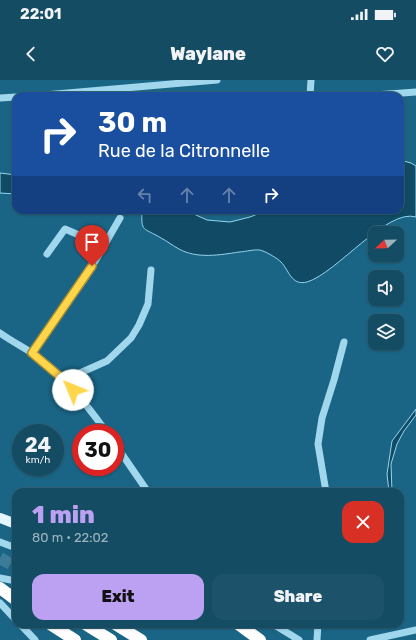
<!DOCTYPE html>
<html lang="en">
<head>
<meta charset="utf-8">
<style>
	:root { --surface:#144c64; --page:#1d536a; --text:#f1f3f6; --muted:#9db4bf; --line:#336378; --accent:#bca0f2 }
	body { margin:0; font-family:Rubik,sans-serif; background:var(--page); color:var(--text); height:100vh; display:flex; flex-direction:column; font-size:15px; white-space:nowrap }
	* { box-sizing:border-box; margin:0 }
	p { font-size:13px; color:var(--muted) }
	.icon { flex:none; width:22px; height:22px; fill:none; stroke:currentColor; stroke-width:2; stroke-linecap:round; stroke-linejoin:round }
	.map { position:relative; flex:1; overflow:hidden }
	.details { position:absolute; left:12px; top:408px; width:392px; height:140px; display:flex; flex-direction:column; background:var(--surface); border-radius:12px; box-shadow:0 1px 3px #0004,0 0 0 1px var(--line) }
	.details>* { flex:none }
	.hud { position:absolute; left:12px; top:12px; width:392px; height:122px; border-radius:12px; box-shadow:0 1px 3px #0004,0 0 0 1px var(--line); background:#1a4fa0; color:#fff; overflow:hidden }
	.needle { width:26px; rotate:248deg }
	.buttons { position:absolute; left:368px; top:146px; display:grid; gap:8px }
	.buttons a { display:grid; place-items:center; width:36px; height:36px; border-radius:8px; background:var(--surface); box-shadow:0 1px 3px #0004,0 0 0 1px var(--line); font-size:20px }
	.speed { position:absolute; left:12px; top:344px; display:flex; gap:8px; font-size:20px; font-weight:700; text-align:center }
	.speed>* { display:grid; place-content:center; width:52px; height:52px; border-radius:50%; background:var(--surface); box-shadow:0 1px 3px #0004,0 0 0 1px var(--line); line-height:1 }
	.speed small { font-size:10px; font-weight:400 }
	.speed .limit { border:6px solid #d22; background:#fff; color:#111 }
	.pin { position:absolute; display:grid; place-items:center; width:34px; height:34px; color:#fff; margin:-41px -17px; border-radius:50% 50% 50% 0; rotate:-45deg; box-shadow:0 0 4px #0007 }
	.pin .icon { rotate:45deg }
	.me { position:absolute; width:44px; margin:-22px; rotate:315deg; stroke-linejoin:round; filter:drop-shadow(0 0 3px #0008) }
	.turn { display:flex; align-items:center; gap:14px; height:84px; padding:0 20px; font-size:18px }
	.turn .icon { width:52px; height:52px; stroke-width:2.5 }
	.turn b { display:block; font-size:28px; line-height:34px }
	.lanes { display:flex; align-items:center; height:38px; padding:0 20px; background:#0003; justify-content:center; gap:20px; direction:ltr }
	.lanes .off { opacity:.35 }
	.round { display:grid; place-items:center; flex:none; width:42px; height:42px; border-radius:12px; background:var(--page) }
	.headline { display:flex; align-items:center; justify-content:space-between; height:68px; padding:0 20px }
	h1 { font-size:24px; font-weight:800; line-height:30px; color:var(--accent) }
	.button { display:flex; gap:8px; margin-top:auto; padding:8px 20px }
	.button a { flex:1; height:46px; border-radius:12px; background:var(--accent); color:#111; font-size:16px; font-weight:800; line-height:46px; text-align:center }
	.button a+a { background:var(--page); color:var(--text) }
	.status { display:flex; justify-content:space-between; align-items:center; height:28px; padding:0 20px; background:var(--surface); direction:ltr }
	.status svg { height:11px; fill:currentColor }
	header { display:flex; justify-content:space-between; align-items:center; height:52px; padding:0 20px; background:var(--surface); font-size:18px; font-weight:800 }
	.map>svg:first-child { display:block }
</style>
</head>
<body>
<div class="status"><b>22:01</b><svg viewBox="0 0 49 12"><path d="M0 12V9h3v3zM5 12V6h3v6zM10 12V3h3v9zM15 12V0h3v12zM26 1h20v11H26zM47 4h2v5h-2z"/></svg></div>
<header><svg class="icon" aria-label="back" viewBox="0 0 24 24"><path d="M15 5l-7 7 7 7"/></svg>Waylane<svg class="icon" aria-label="heart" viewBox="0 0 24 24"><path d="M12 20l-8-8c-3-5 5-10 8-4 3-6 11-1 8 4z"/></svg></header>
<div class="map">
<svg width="416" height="560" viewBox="0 0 416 560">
	<rect width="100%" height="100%" fill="#1a6586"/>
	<!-- water -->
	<g fill="#114a64" stroke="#94d5ee">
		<path d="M400,80L411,83L416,86V137C387,128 337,193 307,202C291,206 289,190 281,182C277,178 268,173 263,171C257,168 245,172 239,172C220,175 197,179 179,169C173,166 167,161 161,158C143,147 141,153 142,130H185L207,140L230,142L250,137L268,130H400Z"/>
		<polygon points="0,93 16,95 16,114 0,113"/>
		<polygon points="416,329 416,335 404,351 397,364 391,384 392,412 389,412 387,394 392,361"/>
	</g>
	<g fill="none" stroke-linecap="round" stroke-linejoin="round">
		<!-- highway-tunnel -->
		<polyline stroke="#3c7c98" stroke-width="12" stroke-dasharray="12 6" stroke-linecap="butt" points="0,478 16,487"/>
		<!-- minor -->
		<g stroke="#a1d7ec" stroke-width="7">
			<polyline points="33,16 217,0"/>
			<polyline points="310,16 311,0"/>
			<polyline points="361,16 416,12"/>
			<polyline points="0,18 16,17"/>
			<polyline points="47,174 65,149 104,166"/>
			<path d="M0,253C10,260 21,266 32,273C62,293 86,323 107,353"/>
			<polyline points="32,273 86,197 120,138"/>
			<polyline points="64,300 107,281 131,258 139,245 148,224 151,190"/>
			<polyline points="115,364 148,412"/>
			<polyline points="326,412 318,364 322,338 334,300 344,262"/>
			<polyline points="0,462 16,468"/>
			<polyline points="0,498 16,501"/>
			<polyline points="0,523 16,540"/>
			<polyline points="20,544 35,560"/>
			<polyline points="273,544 299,560"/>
			<polyline points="317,560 318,544"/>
			<polyline points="370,560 416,550"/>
		</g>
		<!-- major -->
		<polyline stroke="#e6f6ff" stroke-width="10" points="0,438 16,444"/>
		<!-- highway -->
		<g stroke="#fff" stroke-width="12">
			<polyline points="0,508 16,520"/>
			<polyline points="50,544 75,560"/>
			<polyline points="85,544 111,560"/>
			<polyline points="115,544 141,560"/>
			<polyline points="238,544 260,560"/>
		</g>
	</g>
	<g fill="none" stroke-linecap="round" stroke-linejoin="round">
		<defs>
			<polyline id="route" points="73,310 64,300 32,273 92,186"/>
		</defs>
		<!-- route casing -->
		<use href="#route" stroke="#a68a30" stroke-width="10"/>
		<!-- route -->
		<use href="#route" stroke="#ffd54a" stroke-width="7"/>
	</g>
</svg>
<div class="buttons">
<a><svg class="needle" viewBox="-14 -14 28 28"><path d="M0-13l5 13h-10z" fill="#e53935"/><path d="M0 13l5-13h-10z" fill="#9db4bf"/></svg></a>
<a><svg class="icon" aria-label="sound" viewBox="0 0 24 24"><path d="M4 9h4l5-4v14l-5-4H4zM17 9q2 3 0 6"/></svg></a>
<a><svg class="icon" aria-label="layers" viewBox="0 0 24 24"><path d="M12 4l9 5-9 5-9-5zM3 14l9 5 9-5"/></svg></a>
</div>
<div class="speed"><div>24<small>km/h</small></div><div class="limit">30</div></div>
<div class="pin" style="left:92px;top:186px;background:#d93025"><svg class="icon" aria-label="arrive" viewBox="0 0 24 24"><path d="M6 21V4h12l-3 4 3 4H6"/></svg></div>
<svg class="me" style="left:73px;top:310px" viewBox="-20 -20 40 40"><circle r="19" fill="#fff"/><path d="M0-13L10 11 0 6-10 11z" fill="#ffd54a"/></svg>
<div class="hud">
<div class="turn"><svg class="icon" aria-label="right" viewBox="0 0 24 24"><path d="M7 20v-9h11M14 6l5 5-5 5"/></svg><div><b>30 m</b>Rue de la Citronnelle</div></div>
<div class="lanes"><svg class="icon off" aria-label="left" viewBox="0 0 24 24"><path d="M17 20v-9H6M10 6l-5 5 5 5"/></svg><svg class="icon off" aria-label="ahead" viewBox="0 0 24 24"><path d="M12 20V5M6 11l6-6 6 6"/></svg><svg class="icon off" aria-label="ahead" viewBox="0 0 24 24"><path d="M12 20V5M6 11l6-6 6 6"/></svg><svg class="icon" aria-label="right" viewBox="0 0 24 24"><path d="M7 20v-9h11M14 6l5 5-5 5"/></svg></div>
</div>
<section class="details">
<div class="headline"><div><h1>1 min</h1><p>80 m · 22:02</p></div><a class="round" style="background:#d93025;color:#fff"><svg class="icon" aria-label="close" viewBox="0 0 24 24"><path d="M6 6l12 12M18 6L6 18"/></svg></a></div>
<div class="button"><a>Exit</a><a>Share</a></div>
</section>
</div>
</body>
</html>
